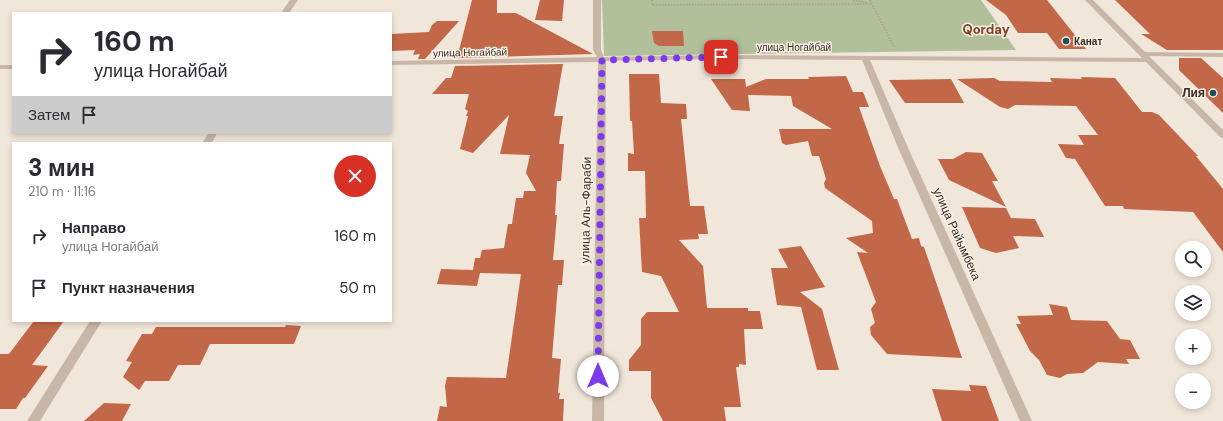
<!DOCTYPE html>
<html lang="ru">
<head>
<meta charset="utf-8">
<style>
	:root { --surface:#fff; --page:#f2f2f3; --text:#2b2b33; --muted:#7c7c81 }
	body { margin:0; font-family:"DM Sans",sans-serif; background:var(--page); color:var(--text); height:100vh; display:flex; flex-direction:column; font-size:15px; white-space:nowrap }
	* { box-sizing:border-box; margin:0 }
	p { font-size:13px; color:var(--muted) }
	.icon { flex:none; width:22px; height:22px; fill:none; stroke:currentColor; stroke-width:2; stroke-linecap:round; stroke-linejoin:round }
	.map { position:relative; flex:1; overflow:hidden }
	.drawer { position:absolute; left:12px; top:142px; width:380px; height:180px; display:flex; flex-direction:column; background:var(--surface); border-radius:0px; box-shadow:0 2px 6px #0003 }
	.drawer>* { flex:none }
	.top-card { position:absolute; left:12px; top:12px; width:380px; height:122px; border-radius:0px; box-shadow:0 2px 6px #0003; background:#fff; color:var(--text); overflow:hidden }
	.buttons { position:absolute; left:1175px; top:241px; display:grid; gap:8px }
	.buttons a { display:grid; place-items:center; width:36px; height:36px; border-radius:50%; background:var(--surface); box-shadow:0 2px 6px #0003; font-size:20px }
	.pin { position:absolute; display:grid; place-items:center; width:34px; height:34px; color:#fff; margin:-17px; border-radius:8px; box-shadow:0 2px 6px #0006 }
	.me { position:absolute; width:44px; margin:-22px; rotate:0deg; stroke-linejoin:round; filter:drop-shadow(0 0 3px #0008) }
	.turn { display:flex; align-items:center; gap:14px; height:84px; padding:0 16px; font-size:18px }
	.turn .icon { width:52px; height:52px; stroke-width:2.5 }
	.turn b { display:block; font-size:28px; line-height:34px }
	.then { display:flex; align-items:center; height:38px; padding:0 16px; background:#0003; gap:8px; font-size:15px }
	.round { display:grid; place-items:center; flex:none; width:42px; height:42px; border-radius:21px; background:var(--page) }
	.head { display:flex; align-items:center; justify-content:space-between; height:68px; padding:0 16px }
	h1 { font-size:24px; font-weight:800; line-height:30px }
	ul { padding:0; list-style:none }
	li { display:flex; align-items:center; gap:12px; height:52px; padding:0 16px }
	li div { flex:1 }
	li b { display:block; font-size:15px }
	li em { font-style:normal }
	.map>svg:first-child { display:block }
</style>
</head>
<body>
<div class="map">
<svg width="1223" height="421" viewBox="0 0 1223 421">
	<rect width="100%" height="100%" fill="#f1e6da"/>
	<!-- green -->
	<polygon fill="#b2bf9b" points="602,0 981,0 1016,50 604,56"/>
	<!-- building -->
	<g fill="#c26747">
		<polygon points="472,0 497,0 497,13 516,13 593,54 457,58"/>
		<polygon points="540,0 564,0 562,21 535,20"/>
		<polygon points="986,0 1047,0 1086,49 1059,49 1047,33 1018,33 1006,15"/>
		<polygon points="1115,0 1223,0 1223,50 1167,50 1141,34 1150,34"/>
		<polygon points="437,21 459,21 425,59 418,59 420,54 413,55 415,50 391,51 391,34 429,32 432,25"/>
		<polygon points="652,31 683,31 684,46 659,46 654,43"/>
		<polygon points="1179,58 1201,58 1223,78 1223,113 1179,70"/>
		<polygon points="563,64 554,116 563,116 559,144 564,144 561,181 557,181 555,215 557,215 553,260 564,260 562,285 558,285 552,358 561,359 558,393 560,393 559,399 564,399 563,421 437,421 440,406 447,407 445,386 447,377 506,378 521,274 480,273 477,286 437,284 441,269 473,270 475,258 480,258 482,250 504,248 508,224 512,224 516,198 523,198 524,191 536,191 526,173 530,155 500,154 509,115 473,153 460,149 468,116 466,116 468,111 465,109 469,94 432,94 446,78 451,78 455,66"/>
		<polygon points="629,74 659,74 661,103 686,104 687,119 681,119 690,206 704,206 708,234 698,234 699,239 679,240 703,266 707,308 748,308 748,311 760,311 763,329 744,329 746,365 739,364 739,367 736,367 741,407 724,407 726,421 663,421 651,398 651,371 629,371 629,360 641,345 641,319 647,312 679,312 661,276 642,272 639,218 646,218 645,171 628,171 628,153 634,154 632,121 630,121"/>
		<polygon points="846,76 853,92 863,92 869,107 859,107 880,166 894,199 897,199 912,239 919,238 921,246 924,247 962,358 887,354 871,335 870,327 875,323 871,309 876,302 857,252 868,253 846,238 873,233 872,221 825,188 824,183 826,179 819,156 812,156 808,141 786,145 782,143 779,129 832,129 793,106 791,96 748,95 750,111 732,110 711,79 745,79 746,87 766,79 809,79 808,77"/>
		<polygon points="1081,77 1115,78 1142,112 1152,112 1159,115 1198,156 1196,156 1223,189 1223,252 1193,212 1124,209 1123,206 1105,206 1075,159 1066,158 1058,144 1084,145 1078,135 1098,135 1076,106 1015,105 1008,109 1000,107 957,79 994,78 1000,81 1052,82 1050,78 1082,79"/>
		<polygon points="951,79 964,103 905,103 889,80"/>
		<polygon points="966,152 982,153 998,181 992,181 1006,207 949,180 938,159 953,159"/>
		<polygon points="962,207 1006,208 1011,218 1035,219 1044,237 1013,236 1019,248 996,253 980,248"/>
		<polygon points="801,246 825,287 800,292 822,309 839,370 817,370 801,307 777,305 771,268 788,268 778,249"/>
		<polygon points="1049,304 1067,307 1071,320 1107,321 1120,339 1130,340 1140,359 1126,359 1129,364 1098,362 1083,373 1067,374 1060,378 1047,375 1039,360 1030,351 1016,324 1021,324 1017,316 1053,315"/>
		<polygon points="34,321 64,321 32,365 48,366 25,398 23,398 16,409 0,409 0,354 9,354"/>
		<polygon points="286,325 301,326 294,344 210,344 200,365 178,365 169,381 145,381 139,390 123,377 132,362 126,361 142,334 152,334 156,327 285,327"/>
		<polygon points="969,385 986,386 999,421 942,421 932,389 971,391"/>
		<polygon points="104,403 131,404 122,421 84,421"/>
	</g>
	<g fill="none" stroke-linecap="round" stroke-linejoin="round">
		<!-- path -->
		<g stroke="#b4a191" stroke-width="2" stroke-dasharray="1.5 1.5" stroke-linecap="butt">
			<polyline points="652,0 652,5 872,4"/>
			<polyline points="853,0 868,3"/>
			<polyline points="870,0 894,47"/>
		</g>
		<!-- minor -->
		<g fill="#c8b7a7" fill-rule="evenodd">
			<polygon points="290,0 298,0 289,13 281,13"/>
			<polygon points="593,0 601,0 601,50 604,57 721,55 1142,58 1085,0 1093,0 1145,52 1223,53 1223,57 1149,56 1223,130 1223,138 1220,137 1146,62 870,60 909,150 1032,421 1020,421 899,150 862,60 721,59 606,61 604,421 592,421 598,62 391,65 391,61 597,57 593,50"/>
			<rect x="0" y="65" width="13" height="4"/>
			<polygon points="209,133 217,133 212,143 202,143"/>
			<polygon points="90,321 102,321 40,421 27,421"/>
		</g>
	</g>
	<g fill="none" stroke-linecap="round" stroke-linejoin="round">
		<!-- route -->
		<polyline stroke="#7c3aed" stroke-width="7" stroke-dasharray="0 12.6" points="598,376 602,60 721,57"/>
	</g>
	<!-- markers -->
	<g fill="#1e5055" stroke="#f9f1e6" stroke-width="1.5">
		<circle cx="1066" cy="41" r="4"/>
		<circle cx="1213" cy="93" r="4"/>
	</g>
	<g text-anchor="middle" stroke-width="3" stroke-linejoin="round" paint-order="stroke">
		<!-- far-poi labels -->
		<g font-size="10" font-weight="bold" fill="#352c27" stroke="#f9f1e6" text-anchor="start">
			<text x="1074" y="45">Канат</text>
		</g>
		<!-- far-street labels -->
		<g font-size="10" fill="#352c27" stroke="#f9f1e6">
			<text x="794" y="51">улица Ногайбай</text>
			<text transform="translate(470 52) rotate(-1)" y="4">улица Ногайбай</text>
		</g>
		<!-- poi labels -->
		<g font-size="12" font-weight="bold" fill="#352c27" stroke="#f9f1e6" text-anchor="end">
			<text x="1205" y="97">Лия</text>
		</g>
		<!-- street labels -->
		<g font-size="12" fill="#352c27" stroke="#f9f1e6">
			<text transform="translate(586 210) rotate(-89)" y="4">улица Аль-Фараби</text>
			<text transform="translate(957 234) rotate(66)" y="4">улица Райымбека</text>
		</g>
		<!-- far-district labels -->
		<g font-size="13" font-weight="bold" fill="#813b23" stroke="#f9f1e6">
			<text x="986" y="34">Qorday</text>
		</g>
	</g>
</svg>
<div class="buttons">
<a><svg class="icon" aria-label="search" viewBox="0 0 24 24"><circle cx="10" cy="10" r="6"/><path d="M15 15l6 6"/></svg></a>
<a><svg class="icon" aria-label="layers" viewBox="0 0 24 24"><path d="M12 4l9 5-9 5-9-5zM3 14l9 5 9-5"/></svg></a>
<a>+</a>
<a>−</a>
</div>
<div class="pin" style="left:721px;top:57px;background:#d93025"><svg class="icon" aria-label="arrive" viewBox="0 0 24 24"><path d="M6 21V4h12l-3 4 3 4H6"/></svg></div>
<svg class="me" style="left:598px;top:376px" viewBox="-20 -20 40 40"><circle r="19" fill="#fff"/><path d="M0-13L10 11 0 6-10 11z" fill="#7c3aed"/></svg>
<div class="top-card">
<div class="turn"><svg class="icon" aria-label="right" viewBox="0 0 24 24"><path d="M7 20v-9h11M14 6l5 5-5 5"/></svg><div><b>160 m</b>улица Ногайбай</div></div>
<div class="then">Затем<svg class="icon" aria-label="arrive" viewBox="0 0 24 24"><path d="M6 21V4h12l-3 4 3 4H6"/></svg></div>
</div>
<section class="drawer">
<div class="head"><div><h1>3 мин</h1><p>210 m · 11:16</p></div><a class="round" style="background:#d93025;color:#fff"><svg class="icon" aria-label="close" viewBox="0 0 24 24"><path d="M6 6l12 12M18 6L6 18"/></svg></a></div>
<ul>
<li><svg class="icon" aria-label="right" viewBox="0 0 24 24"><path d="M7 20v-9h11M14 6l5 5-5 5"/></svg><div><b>Направо</b><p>улица Ногайбай</p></div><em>160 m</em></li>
<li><svg class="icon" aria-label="arrive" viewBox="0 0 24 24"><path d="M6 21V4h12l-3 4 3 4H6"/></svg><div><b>Пункт назначения</b></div><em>50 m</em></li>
</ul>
</section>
</div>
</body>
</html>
